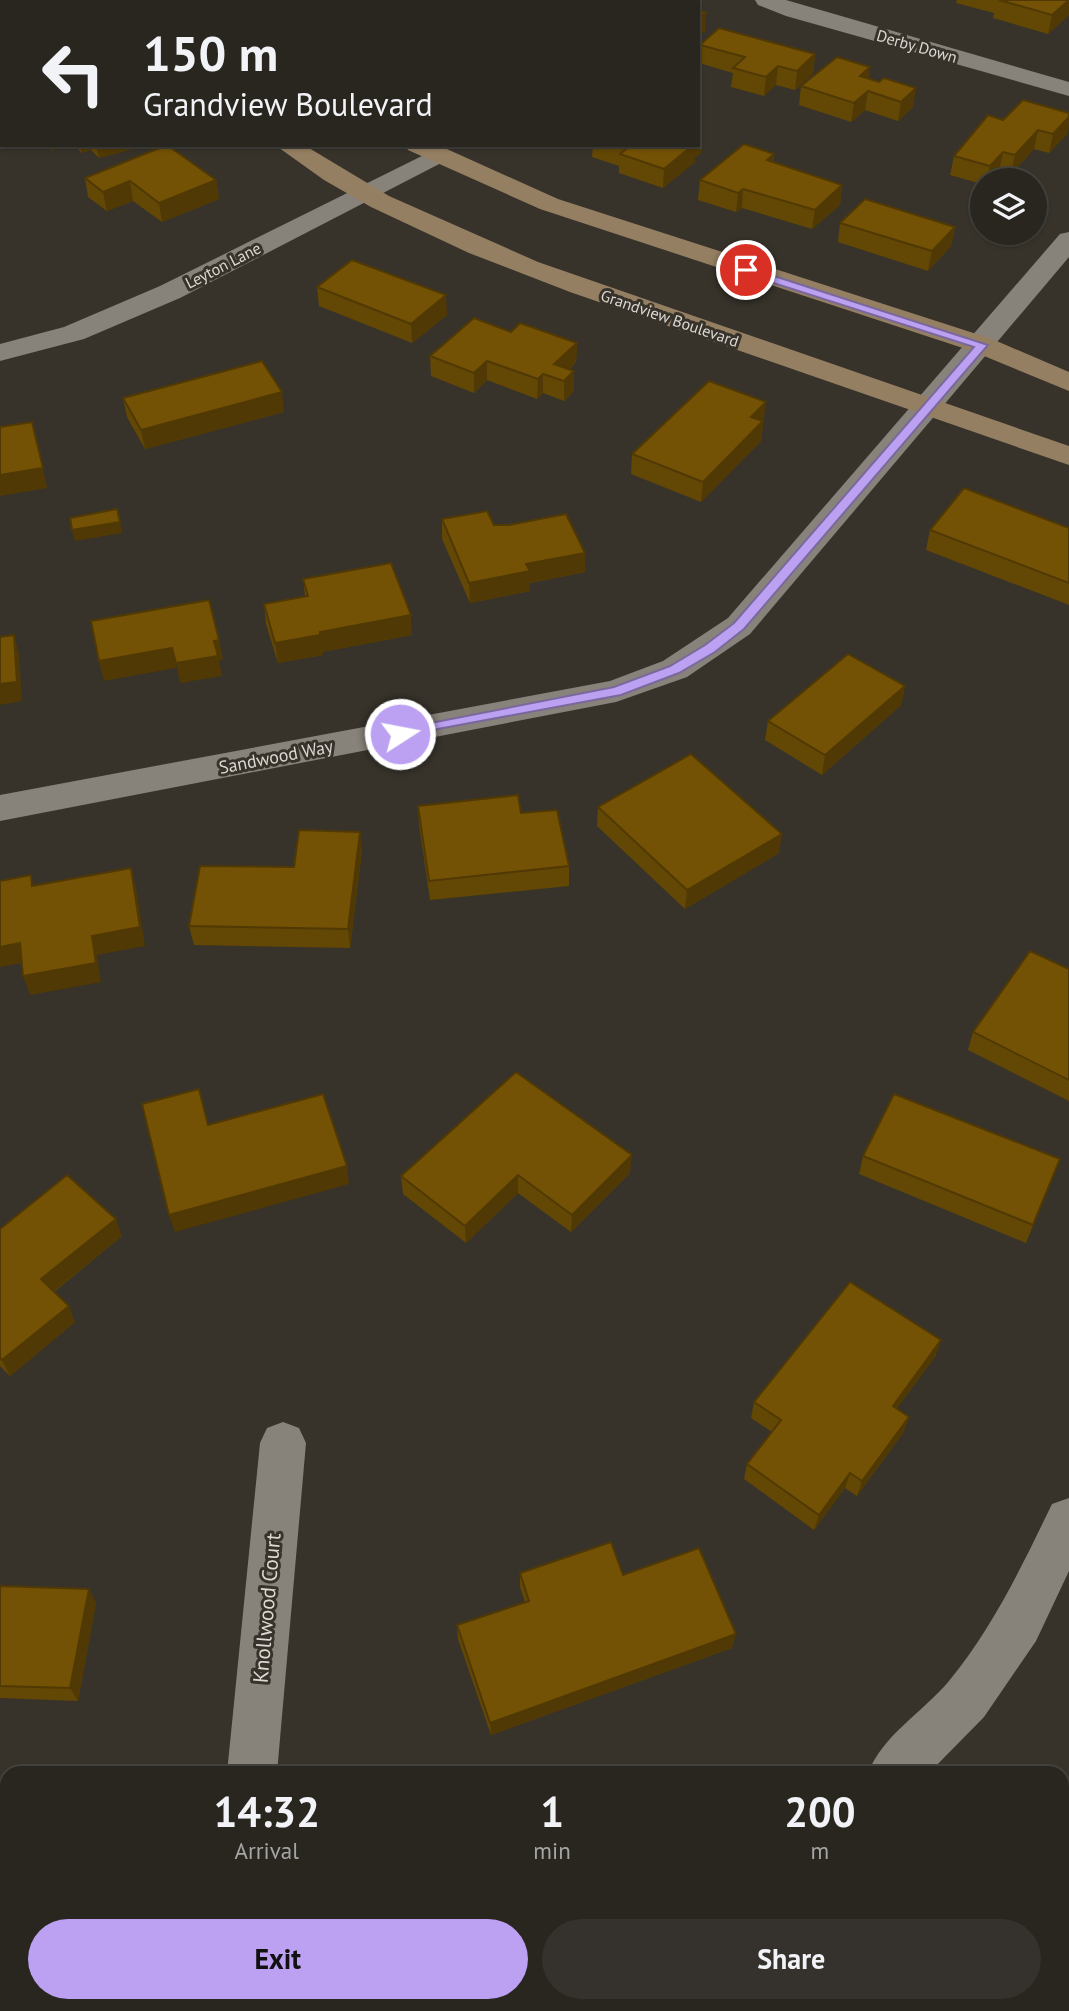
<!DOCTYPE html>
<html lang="en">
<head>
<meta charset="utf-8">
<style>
	:root { --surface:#292620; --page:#35322d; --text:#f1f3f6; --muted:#a5a5a5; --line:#45433e; --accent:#bca0f2 }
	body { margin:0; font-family:"PT Sans",sans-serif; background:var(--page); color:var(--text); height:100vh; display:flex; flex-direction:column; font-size:26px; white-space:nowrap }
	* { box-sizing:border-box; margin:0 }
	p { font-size:23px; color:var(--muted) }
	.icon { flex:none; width:38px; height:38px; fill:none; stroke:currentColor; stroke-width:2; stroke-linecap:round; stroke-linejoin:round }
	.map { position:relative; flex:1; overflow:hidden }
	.drawer { position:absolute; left:0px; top:1766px; width:1069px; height:247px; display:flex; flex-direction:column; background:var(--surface); border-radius:21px 21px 0 0; box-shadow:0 2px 5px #0004,0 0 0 2px var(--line) }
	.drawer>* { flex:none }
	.banner { position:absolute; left:0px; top:0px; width:700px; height:147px; box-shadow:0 2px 5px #0004,0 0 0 2px var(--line); background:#292620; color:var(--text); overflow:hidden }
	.controls { position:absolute; left:970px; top:168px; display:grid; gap:14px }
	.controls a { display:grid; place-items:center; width:77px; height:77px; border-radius:50%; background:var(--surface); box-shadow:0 2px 5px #0004,0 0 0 2px var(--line); font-size:35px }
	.pin { position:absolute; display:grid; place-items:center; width:60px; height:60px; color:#fff; margin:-30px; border:4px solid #fff; border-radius:50%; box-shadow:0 2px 7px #0007 }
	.me { position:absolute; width:77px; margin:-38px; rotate:79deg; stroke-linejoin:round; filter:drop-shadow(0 0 5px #0008) }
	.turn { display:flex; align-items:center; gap:24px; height:147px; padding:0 28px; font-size:32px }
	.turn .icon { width:91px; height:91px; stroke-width:2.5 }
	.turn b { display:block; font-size:49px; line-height:60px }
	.eta { display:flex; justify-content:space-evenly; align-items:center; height:119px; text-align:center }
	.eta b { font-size:42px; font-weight:700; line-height:49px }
	.cta { display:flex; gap:14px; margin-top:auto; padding:14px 28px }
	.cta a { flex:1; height:80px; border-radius:42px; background:var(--accent); color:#111; font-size:28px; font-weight:700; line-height:80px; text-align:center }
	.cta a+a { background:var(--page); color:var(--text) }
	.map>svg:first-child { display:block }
</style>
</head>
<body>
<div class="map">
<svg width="1069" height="2011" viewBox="0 0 1069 2011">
	<rect width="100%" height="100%" fill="#37332b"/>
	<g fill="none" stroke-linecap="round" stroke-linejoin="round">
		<!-- street -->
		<g fill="#88837a" fill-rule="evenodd">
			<polygon points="755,0 786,0 1069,82 1069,96 786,16 758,5"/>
			<polygon points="436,149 445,151 448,156 445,161 180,298 84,339 0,361 0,344 64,327 160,286"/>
			<polygon points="1069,232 1069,257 750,634 687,677 616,702 0,821 0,795 610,681 663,661 728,618 1060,234"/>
			<polygon points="283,1422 299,1428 306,1443 277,1773 227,1773 260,1443 267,1428"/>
			<path d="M1069,1498V1571L1036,1641L984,1717L929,1773H868C883,1735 923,1712 949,1681C993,1627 1022,1566 1052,1504Z"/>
			<rect x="0" y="1912" width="7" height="54"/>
		</g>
		<!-- secondary -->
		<g fill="#957f62" fill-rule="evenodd">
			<rect x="137" y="0" width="22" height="2"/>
			<polygon points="234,0 256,0 257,2 235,2"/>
			<polygon points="275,145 304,145 389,196 538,262 1069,446 1069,465 570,292 469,253 371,207 324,180"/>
			<polygon points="405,145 438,145 558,199 992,339 1069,372 1069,391 972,351 540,209 408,150"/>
		</g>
	</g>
	<!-- wall -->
	<g fill="#634704">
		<polygon points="328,0 405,0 405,2 329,2"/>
		<polygon points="957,0 1069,0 1069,15 1048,34 993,18 994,13 956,3"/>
		<polygon points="0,25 2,25 2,84 0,81"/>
		<polygon points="700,45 815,54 813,73 795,90 776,85 764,96 731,87 733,73 699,63"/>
		<polygon points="869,79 913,107 898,121 865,110 851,122 799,105 801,86"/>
		<polygon points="1069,113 1068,133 1049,153 1034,149 1011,174 999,171 991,180 982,180 982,184 950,175 954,156 1003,120"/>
		<polygon points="702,134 701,153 695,157 695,162 663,188 619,173 619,166 592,157 593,145 698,145"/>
		<polygon points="74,145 135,145 136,148 99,158 91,150 82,153"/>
		<polygon points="774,154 774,162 842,185 840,205 812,229 742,208 736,212 698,200 700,180"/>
		<polygon points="85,178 216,180 219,199 162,222 133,201 107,211 88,197"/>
		<polygon points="840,223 955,227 951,246 928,271 838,242"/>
		<polygon points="317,287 447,315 412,343 319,306"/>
		<polygon points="511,332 577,343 576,362 569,370 574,371 574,391 564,401 543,393 537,399 487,380 474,393 431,376 430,356"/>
		<polygon points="123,398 284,412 145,449 127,417"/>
		<polygon points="764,422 763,423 761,441 701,502 631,474 632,454"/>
		<polygon points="442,519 494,525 585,572 530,583 530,591 470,603 442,539"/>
		<polygon points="1069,528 1069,605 926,550 930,530"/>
		<polygon points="303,579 412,635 322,652 323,655 278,663 266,624 264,604 305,596"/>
		<polygon points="905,686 901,705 822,775 765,740 768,721"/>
		<polygon points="418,806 521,813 569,866 569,886 430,900 419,825"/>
		<polygon points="598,807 779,853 685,909 597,826"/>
		<polygon points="362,851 350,948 194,945 189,926 294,867"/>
		<polygon points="1069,969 1069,1101 968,1050 973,1032"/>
		<polygon points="863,1156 1060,1159 1026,1243 859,1174"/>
		<polygon points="630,1173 571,1232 518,1193 466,1243 403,1194 401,1176"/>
		<polygon points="0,1229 122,1236 54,1292 75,1322 10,1376 0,1366"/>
		<polygon points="941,1340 935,1357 897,1408 909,1417 903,1433 857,1496 845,1488 814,1530 744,1479 747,1464 772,1432 751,1418 754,1402"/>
		<polygon points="520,1573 623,1575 732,1648 491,1735 458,1639 457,1625 525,1602 520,1587"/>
		<polygon points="0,1586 96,1603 78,1701 0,1698"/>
	</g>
	<!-- shaded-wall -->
	<g fill="#503904">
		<polygon points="0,0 23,0 23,2 2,2 2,18 0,18"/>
		<polygon points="397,0 405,0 405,2 389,2"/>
		<polygon points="1069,0 1069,15 1048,34 1052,15"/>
		<polygon points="706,13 705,32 698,35 698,17"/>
		<polygon points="815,54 813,73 795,90 797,71"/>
		<polygon points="778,66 776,85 764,96 766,77"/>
		<polygon points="870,67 868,86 860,76"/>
		<polygon points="916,88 913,107 898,121 901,102"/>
		<polygon points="868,91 865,110 851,122 854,103"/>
		<polygon points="1069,117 1068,133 1049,153 1053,134"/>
		<polygon points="1038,130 1034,149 1011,174 1015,155"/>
		<polygon points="702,134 701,153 695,157 695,162 663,188 664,169 692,145 698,145 698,137"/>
		<polygon points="50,145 70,145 51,151"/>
		<polygon points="80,145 90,145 91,150 82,153"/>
		<polygon points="96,145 135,145 136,148 99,158"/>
		<polygon points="1003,152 999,171 991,180 987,180 990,166"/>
		<polygon points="774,154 773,173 767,160"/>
		<polygon points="216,180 219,199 162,222 159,203"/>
		<polygon points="130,181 133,201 107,211 103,192"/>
		<polygon points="842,185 840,205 812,229 815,210"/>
		<polygon points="743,189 742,208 736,212 738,193"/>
		<polygon points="955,227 951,246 928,271 932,251"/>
		<polygon points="446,295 447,315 412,343 411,324"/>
		<polygon points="577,343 576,362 559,379 554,364"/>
		<polygon points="487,361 487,380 474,393 474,373"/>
		<polygon points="574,371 574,391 564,401 564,381"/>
		<polygon points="543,374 543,393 537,399 538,379"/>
		<polygon points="282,392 284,412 145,449 141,430"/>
		<polygon points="766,402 761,441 701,502 703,482 751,417"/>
		<polygon points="37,441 47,488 0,496 0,475"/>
		<polygon points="120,522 122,533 75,541 72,530"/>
		<polygon points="585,553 585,572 530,583 530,591 470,603 469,583 526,564"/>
		<polygon points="411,615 412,635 322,652 323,655 278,663 275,643 320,632"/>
		<polygon points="14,635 19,655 22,701 0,705 0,684"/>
		<polygon points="219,640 223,659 219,660 222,676 180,683 176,663 214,641"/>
		<polygon points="172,648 176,668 104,681 99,661"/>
		<polygon points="905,686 901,705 822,775 825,755"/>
		<polygon points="360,832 362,851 350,948 348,929"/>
		<polygon points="782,834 779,853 685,909 687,890"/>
		<polygon points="131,868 136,888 145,946 97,955 101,982 30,995 23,976 92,936"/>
		<polygon points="20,943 27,962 0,967 0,947"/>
		<polygon points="632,1155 630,1173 571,1232 572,1215"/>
		<polygon points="347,1166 349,1184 175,1232 169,1215"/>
		<polygon points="518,1175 518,1193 466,1243 465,1226"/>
		<polygon points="116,1219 122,1236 48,1296 41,1279"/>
		<polygon points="69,1306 75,1322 10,1376 2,1360"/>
		<polygon points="941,1340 935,1357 887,1421 893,1406"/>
		<polygon points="909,1417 903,1433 857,1496 862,1481"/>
		<polygon points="850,1473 845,1488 814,1530 819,1515"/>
		<polygon points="89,1589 96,1603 78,1701 70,1688"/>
		<polygon points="736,1634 732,1648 491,1735 490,1723"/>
	</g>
	<!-- building -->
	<g fill="#735205" stroke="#503904" stroke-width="2">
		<polygon points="345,0 397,0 389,2 346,2"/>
		<polygon points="604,0 681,0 684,2 607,2"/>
		<polygon points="999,0 1069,0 1052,15"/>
		<polygon points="698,9 706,13 698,17"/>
		<polygon points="0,25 2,25 2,72 0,69"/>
		<polygon points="719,28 815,54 797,71 778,66 766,77 733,68 745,57 700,45"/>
		<polygon points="837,57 870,67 860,76 879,82 884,78 916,88 901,102 868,91 854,103 801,86"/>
		<polygon points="1023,100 1069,113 1069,117 1053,134 1038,130 1015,155 1003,152 990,166 954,156 988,115 1003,120"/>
		<polygon points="744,144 774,154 767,160 842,185 815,210 743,189 738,193 700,180"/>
		<polygon points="167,145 216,180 159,203 130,181 103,192 85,178"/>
		<polygon points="616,145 693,145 664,169 620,154 626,149"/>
		<polygon points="865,199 955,227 932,251 840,223"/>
		<polygon points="352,260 446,295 411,324 317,287"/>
		<polygon points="474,318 511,332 520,323 577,343 554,364 574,371 564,381 543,374 538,379 487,361 474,373 430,356"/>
		<polygon points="262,361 282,392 141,430 123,398"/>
		<polygon points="709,381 766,402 751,417 763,421 703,482 632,454"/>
		<polygon points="32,422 43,468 0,475 0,427"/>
		<polygon points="964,488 1069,528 1069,583 930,530"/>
		<polygon points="117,509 120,522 72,530 70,518"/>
		<polygon points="487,511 494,525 509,525 566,514 585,553 526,564 530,571 469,583 442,519"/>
		<polygon points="391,563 411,615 320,632 320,635 275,643 264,604 308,596 303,579"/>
		<polygon points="209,600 219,640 214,641 218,656 176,663 172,648 99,661 91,621"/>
		<polygon points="14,635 17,682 0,684 0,637"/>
		<polygon points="848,654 905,686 825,755 768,721"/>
		<polygon points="691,754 782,834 687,890 598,807"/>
		<polygon points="518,795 521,813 557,810 569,866 429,881 418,806"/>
		<polygon points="299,830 360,832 348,929 189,926 200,866 294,867"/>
		<polygon points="131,868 140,927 92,936 96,963 23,976 20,943 0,947 0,881 31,875 32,886"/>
		<polygon points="1030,951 1069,969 1069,1080 973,1032"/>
		<polygon points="516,1072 632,1155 572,1215 518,1175 465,1226 401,1176"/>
		<polygon points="199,1089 208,1125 323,1094 347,1166 169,1215 142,1104"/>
		<polygon points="894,1094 1060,1159 1033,1225 863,1156"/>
		<polygon points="67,1175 116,1219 41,1279 69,1306 2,1360 0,1357 0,1229"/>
		<polygon points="850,1282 941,1340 893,1406 909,1417 862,1481 850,1473 819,1515 747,1464 781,1420 754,1402"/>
		<polygon points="611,1542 623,1575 699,1548 736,1634 490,1723 457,1625 529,1601 520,1573"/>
		<polygon points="0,1586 89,1589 70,1688 0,1686"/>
	</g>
	<!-- route -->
	<polygon fill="#bca0f2" stroke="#7a689d" stroke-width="2" points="746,267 988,345 744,629 715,652 679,673 621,695 395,737 392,734 400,729 614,687 670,666 705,645 734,623 974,347 742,273 741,270"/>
	<g text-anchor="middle" stroke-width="6" stroke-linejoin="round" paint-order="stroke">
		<!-- far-street labels -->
		<g font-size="16" fill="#dcd9d4" stroke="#37332b">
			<text transform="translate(917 46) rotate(16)" y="6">Derby Down</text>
			<text transform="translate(223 265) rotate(-27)" y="6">Leyton Lane</text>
			<text transform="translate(670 318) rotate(19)" y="6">Grandview Boulevard</text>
		</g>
		<!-- street labels -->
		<g font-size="18" fill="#dcd9d4" stroke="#37332b">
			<text transform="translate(276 757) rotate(-11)" y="6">Sandwood Way</text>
		</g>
		<!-- near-street labels -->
		<g font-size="21" fill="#dcd9d4" stroke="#37332b">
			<text transform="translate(267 1608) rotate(-85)" y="7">Knollwood Court</text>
		</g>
	</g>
</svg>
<div class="controls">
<a><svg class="icon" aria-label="layers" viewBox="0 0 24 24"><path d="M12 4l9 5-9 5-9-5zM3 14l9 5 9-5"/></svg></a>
</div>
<div class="pin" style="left:746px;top:270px;background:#d93025"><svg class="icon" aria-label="arrive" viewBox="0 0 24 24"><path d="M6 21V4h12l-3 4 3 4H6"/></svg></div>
<svg class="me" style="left:400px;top:734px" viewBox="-20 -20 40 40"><circle r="17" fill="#bca0f2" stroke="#fff" stroke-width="3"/><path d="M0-11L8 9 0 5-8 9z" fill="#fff"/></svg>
<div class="banner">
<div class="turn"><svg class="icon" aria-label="left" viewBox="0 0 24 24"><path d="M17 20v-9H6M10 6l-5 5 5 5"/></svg><div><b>150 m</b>Grandview Boulevard</div></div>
</div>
<section class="drawer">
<div class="eta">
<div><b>14:32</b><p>Arrival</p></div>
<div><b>1</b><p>min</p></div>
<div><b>200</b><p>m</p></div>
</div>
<div class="cta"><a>Exit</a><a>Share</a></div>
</section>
</div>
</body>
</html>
